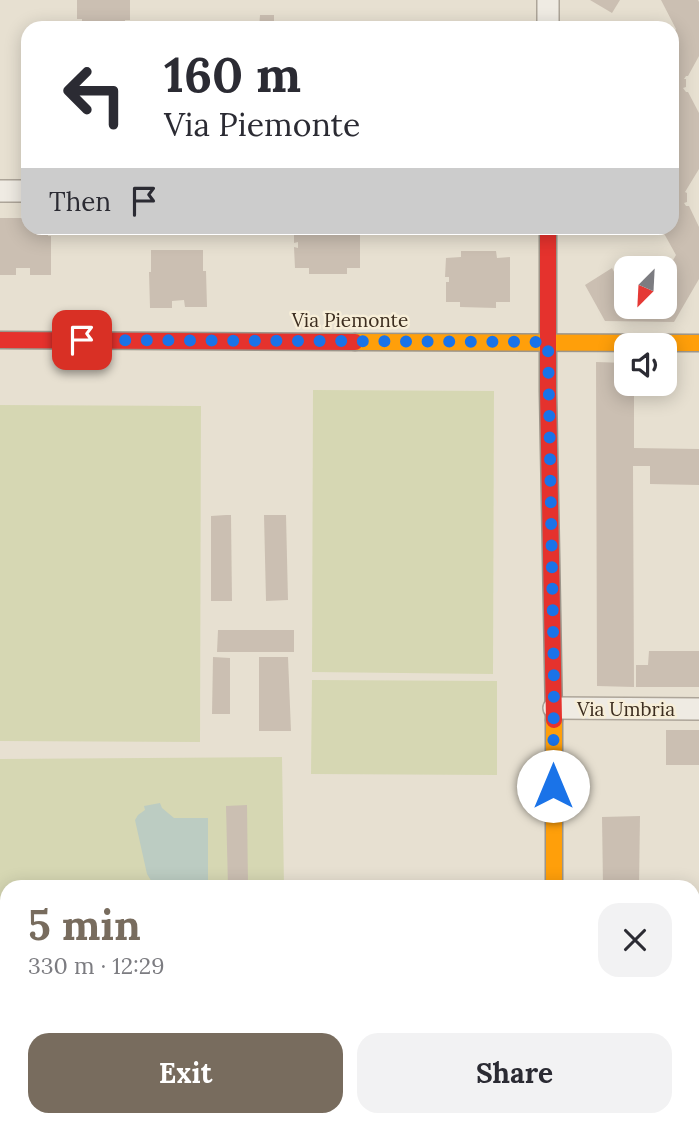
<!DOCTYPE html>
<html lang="en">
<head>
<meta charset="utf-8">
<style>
	:root { --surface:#fff; --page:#f2f2f3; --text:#2b2b33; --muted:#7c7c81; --accent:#786c5e }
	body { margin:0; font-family:Lora,serif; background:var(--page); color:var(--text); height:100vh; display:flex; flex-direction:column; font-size:26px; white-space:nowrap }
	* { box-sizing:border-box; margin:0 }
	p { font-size:23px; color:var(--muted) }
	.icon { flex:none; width:38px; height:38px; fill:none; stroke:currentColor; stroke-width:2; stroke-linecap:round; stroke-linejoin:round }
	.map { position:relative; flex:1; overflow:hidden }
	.panel { position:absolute; left:0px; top:880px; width:700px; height:247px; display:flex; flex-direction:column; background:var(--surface); border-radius:21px 21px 0 0; box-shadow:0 4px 18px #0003 }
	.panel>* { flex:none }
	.top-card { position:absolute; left:21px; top:21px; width:658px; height:214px; border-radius:21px; box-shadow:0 4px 18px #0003; background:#fff; color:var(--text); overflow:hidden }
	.needle { width:46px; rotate:204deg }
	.fabs { position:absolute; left:614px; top:256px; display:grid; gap:14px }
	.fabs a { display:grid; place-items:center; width:63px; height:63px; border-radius:14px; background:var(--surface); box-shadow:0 4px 18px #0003; font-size:35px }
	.pin { position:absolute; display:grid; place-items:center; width:60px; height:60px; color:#fff; margin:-30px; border-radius:14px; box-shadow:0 4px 10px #0006 }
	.me { position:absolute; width:77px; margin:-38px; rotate:0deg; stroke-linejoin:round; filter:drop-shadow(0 0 5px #0008) }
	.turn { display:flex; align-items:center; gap:24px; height:147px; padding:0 28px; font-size:32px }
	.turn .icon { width:91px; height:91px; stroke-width:2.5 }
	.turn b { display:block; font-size:49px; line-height:60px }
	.then { display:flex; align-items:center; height:66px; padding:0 28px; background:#0003; gap:14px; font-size:26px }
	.round { display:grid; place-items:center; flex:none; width:74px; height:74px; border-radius:21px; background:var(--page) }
	.headline { display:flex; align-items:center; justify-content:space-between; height:119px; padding:0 28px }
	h1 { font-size:42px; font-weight:700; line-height:52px; color:var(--accent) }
	.primary-button { display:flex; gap:14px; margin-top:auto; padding:14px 28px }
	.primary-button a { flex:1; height:80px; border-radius:21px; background:var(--accent); color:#fff; font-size:28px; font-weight:700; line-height:80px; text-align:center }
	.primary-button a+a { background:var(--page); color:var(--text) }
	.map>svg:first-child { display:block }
</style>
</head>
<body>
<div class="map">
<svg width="699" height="1126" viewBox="0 0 699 1126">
	<rect width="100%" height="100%" fill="#e7e0d1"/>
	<!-- green -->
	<g fill="#d6d7b3">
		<polygon points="313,390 494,391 493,674 312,672"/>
		<polygon points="0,405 201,406 200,742 0,741"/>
		<polygon points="312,680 497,681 497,775 311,774"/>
		<polygon points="282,757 284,887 7,887 7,1120 288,1120 288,1126 0,1126 0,759"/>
	</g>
	<!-- water -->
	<polygon fill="#bcccc2" points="160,803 162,808 174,818 208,818 208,887 155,887 147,874 135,820 138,815 145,810 144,806"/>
	<!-- building -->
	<g fill="#cbbfb2">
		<polygon points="77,0 130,0 130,20 125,20 125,28 82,28 82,19 77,19"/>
		<polygon points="590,0 620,0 612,13"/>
		<polygon points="661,0 698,0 699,2 699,56 688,76 686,76 684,79 686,79 686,87 683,88 686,92 688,92 699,113 699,169 685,192 687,193 687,202 684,203 686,206 689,206 699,227 699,279 674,322 605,321 585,285 612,268 623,289 626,289 626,306 665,306 665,274 676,255 661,228 672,228 672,150 676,143 672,135 672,36 676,29"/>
		<polygon points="260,15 274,15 274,28 259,28"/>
		<polygon points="0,218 28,218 28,228 48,228 48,236 51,236 51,275 30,275 30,268 16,268 16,275 0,275"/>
		<polygon points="294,228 360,228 360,268 347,268 347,274 309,274 309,268 295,268 294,247 298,248 298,242 294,243"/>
		<polygon points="151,250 203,250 203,271 206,271 207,307 185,307 184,300 172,301 172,308 150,308 149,272 151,272"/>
		<polygon points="461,251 496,251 497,258 510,257 510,302 496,302 496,308 460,307 460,302 446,302 446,282 449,282 449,277 445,277 446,258 461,257"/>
		<polygon points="596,362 626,363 626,383 634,383 634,448 699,449 699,485 650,484 650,466 633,466 634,687 597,686"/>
		<polygon points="226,515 231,515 232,601 211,601 211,516"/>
		<polygon points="264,515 286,515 288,600 266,601"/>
		<polygon points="218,630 294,630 294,652 217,652"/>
		<polygon points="649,651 699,651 699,687 636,687 636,665 648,665"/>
		<polygon points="213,657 230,658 230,714 212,714"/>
		<polygon points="259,657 288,657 291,731 259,731"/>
		<rect x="666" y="730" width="33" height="35"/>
		<polygon points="247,805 248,887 228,887 226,806"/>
		<polygon points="640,816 639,887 603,887 602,817"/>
		<polygon points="693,950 699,950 699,1005 693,1004"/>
		<polygon points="4,1023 7,1023 7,1120 288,1120 288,1126 4,1126"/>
		<polygon points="693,1107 699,1107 699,1126 600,1125 600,1120 693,1120"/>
	</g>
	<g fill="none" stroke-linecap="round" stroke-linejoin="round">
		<defs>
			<polyline id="lane" points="302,1120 509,1122 509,1120"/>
			<g id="street">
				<polyline points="548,0 548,28"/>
				<polyline points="0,191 28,191"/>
				<polyline points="554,708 699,709"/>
				<polyline points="554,1126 554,1120"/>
			</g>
			<g id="slow">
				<polyline points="355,342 699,343"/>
				<polyline points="554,720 554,887"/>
			</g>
			<g id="jam">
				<polyline points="548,228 548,391 554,720"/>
				<polyline points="0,340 355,342"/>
			</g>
		</defs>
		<!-- lane casing -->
		<use href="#lane" stroke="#ada599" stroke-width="14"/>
		<!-- street casing -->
		<use href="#street" stroke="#ada599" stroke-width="24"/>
		<!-- slow casing -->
		<use href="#slow" stroke="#9c958a" stroke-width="19"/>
		<!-- jam casing -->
		<use href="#jam" stroke="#9c958a" stroke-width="19"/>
		<!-- lane -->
		<use href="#lane" stroke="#efebe3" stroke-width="10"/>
		<!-- street -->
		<use href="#street" stroke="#efebe3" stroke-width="21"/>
		<!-- slow -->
		<use href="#slow" stroke="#ff9f0a" stroke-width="16"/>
		<!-- jam -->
		<use href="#jam" stroke="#e5322d" stroke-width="16"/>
	</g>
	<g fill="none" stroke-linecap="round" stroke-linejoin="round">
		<!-- route -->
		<polyline stroke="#1a73e8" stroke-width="12" stroke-dasharray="0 21.6" points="82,340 548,342 554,684 553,786"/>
	</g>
	<g text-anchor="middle" stroke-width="5" stroke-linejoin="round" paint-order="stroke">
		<!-- street labels -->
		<g font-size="19" fill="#3d2e20" stroke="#f7eed8">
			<text x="350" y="327">Via Piemonte</text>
			<text x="626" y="716">Via Umbria</text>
		</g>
	</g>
</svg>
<div class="fabs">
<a><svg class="needle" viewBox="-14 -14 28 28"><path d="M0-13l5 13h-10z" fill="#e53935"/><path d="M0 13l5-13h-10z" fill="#7c7c81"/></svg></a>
<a><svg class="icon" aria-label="sound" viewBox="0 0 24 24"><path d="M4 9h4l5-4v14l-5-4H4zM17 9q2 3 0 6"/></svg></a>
</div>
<div class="pin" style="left:82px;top:340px;background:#d93025"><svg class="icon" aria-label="arrive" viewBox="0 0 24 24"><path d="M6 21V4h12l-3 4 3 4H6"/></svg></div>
<svg class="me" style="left:553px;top:786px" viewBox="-20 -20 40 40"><circle r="19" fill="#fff"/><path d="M0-13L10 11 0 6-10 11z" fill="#1a73e8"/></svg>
<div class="top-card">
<div class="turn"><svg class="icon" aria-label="left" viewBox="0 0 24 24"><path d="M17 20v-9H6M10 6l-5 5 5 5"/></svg><div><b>160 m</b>Via Piemonte</div></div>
<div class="then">Then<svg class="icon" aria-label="arrive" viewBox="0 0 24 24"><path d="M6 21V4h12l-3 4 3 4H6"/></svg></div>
</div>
<section class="panel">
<div class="headline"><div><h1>5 min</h1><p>330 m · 12:29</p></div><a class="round"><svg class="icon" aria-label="close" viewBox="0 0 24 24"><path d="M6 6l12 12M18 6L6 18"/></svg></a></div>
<div class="primary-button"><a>Exit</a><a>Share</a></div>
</section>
</div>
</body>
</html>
